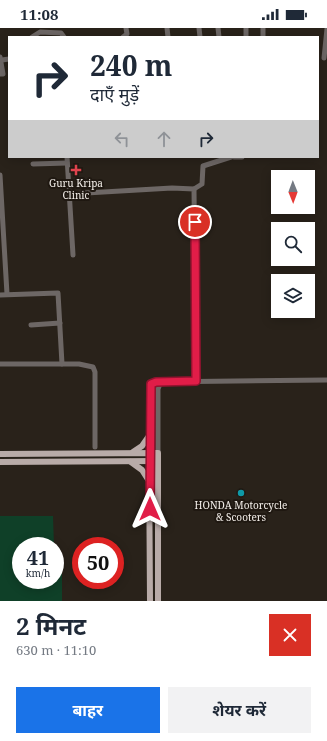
<!DOCTYPE html>
<html lang="hi">
<head>
<meta charset="utf-8">
<style>
	:root { --surface:#fff; --page:#f2f2f3; --text:#1f2937; --muted:#747a83; --accent:#1a73e8 }
	body { margin:0; font-family:"Noto Serif","Noto Sans Devanagari",serif; background:var(--page); color:var(--text); height:100vh; display:flex; flex-direction:column; font-size:15px; white-space:nowrap }
	* { box-sizing:border-box; margin:0 }
	p { font-size:13px; color:var(--muted) }
	.icon { flex:none; width:22px; height:22px; fill:none; stroke:currentColor; stroke-width:2; stroke-linecap:round; stroke-linejoin:round }
	.map { position:relative; height:573px; overflow:hidden }
	.panel { display:flex; flex-direction:column; background:var(--surface); flex:1 }
	.panel>* { flex:none }
	.top-card { position:absolute; left:8px; top:8px; width:311px; height:122px; border-radius:0px; box-shadow:0 2px 10px #0003; background:#fff; color:var(--text); overflow:hidden }
	.needle { width:26px; rotate:179deg }
	.controls { position:absolute; left:271px; top:142px; display:grid; gap:8px }
	.controls a { display:grid; place-items:center; width:44px; height:44px; border-radius:0px; background:var(--surface); box-shadow:0 2px 10px #0003; font-size:20px }
	.speed { position:absolute; left:12px; top:509px; display:flex; gap:8px; font-size:20px; font-weight:700; text-align:center }
	.speed>* { display:grid; place-content:center; width:52px; height:52px; border-radius:50%; background:var(--surface); box-shadow:0 2px 10px #0003; line-height:1 }
	.speed small { font-size:10px; font-weight:400 }
	.speed .limit { border:6px solid #d22; background:#fff; color:#111 }
	.pin { position:absolute; display:grid; place-items:center; width:34px; height:34px; color:#fff; margin:-17px; border:2px solid #fff; border-radius:50%; box-shadow:0 1px 4px #0007 }
	.me { position:absolute; width:44px; margin:-22px; rotate:0deg; stroke-linejoin:round; filter:drop-shadow(0 0 3px #0008) }
	.turn { display:flex; align-items:center; gap:14px; height:84px; padding:0 16px; font-size:18px }
	.turn .icon { width:52px; height:52px; stroke-width:2.5 }
	.turn b { display:block; font-size:28px; line-height:34px }
	.lanes { display:flex; align-items:center; height:38px; padding:0 16px; background:#0003; justify-content:center; gap:20px; direction:ltr }
	.lanes .off { opacity:.35 }
	.round { display:grid; place-items:center; flex:none; width:42px; height:42px; border-radius:0px; background:var(--page) }
	.overview { display:flex; align-items:center; justify-content:space-between; height:68px; padding:0 16px }
	h1 { font-size:24px; font-weight:700; line-height:30px }
	.primary-button { display:flex; gap:8px; margin-top:auto; padding:8px 16px }
	.primary-button a { flex:1; height:46px; border-radius:0px; background:var(--accent); color:#fff; font-size:16px; font-weight:700; line-height:46px; text-align:center }
	.primary-button a+a { background:var(--page); color:var(--text) }
	.status { display:flex; justify-content:space-between; align-items:center; height:28px; padding:0 20px; background:var(--surface); direction:ltr }
	.status svg { height:11px; fill:currentColor }
	.map>svg:first-child { display:block }
</style>
</head>
<body>
<div class="status"><b>11:08</b><svg viewBox="0 0 49 12"><path d="M0 12V9h3v3zM5 12V6h3v6zM10 12V3h3v9zM15 12V0h3v12zM26 1h20v11H26zM47 4h2v5h-2z"/></svg></div>
<div class="map">
<svg width="327" height="573" viewBox="0 0 327 573">
	<rect width="100%" height="100%" fill="#29221a"/>
	<!-- green -->
	<polygon fill="#0f4028" points="0,488 53,488 54,518 21,518 21,552 55,552 55,530 62,530 62,573 0,573"/>
	<g fill="none" stroke-linecap="round" stroke-linejoin="round">
		<!-- minor -->
		<g stroke="#6d6765" stroke-width="5">
			<polyline points="167,0 168,9"/>
			<polyline points="199,0 200,9"/>
			<polyline points="218,0 219,9"/>
			<polyline points="246,0 246,9"/>
			<polyline points="263,0 263,9"/>
			<polyline points="32,9 40,4 61,5 64,9"/>
			<polyline points="123,9 127,6 126,0"/>
			<polyline points="0,29 3,46 0,46"/>
			<polyline points="324,30 327,1"/>
			<polyline points="2,32 9,31"/>
			<polyline points="67,129 73,227"/>
			<polyline points="234,129 242,129"/>
			<polyline points="33,136 67,135"/>
			<polyline points="0,147 7,266"/>
			<polyline points="194,161 202,156 203,138 231,129"/>
			<polyline points="69,166 172,160 194,161 196,353"/>
			<polyline points="0,267 58,265 62,336"/>
			<polyline points="31,297 60,295"/>
			<polyline points="0,336 79,336 93,339 95,344 95,419"/>
			<polyline points="149,425 151,358 154,354 327,352"/>
			<polyline points="158,425 158,361 161,353"/>
		</g>
		<!-- major -->
		<g stroke="#b8aba8" stroke-width="6">
			<polyline points="133,424 142,418 149,408"/>
			<polyline points="149,425 150,573"/>
			<polyline points="0,426 158,425 158,573"/>
			<polyline points="0,434 158,433"/>
			<polyline points="131,434 142,442 149,453"/>
		</g>
	</g>
	<g fill="none" stroke-linecap="round" stroke-linejoin="round">
		<defs>
			<polyline id="route" points="150,481 151,356 156,354 196,353 195,194"/>
		</defs>
		<!-- route casing -->
		<use href="#route" stroke="#92132f" stroke-width="10"/>
		<!-- route -->
		<use href="#route" stroke="#e11d48" stroke-width="7"/>
	</g>
	<!-- markers -->
	<path fill="#e0444e" stroke="#1f1811" stroke-width="1.5" d="M74 136h4v4h4v4h-4v4h-4v-4h-4v-4h4z"/>
	<circle fill="#0f9aa8" stroke="#1f1811" stroke-width="1.5" cx="241" cy="465" r="4"/>
	<g text-anchor="middle" stroke-width="4" stroke-linejoin="round" paint-order="stroke">
		<!-- poi labels -->
		<g font-size="10" fill="#f5f0eb" stroke="#1f1811">
			<text x="76" y="159">Guru Kripa<tspan x="76" dy="12">Clinic</tspan></text>
			<text x="241" y="481">HONDA Motorcycle<tspan x="241" dy="12">&amp; Scooters</tspan></text>
		</g>
	</g>
</svg>
<div class="controls">
<a><svg class="needle" viewBox="-14 -14 28 28"><path d="M0-13l5 13h-10z" fill="#e53935"/><path d="M0 13l5-13h-10z" fill="#747a83"/></svg></a>
<a><svg class="icon" aria-label="search" viewBox="0 0 24 24"><circle cx="10" cy="10" r="6"/><path d="M15 15l6 6"/></svg></a>
<a><svg class="icon" aria-label="layers" viewBox="0 0 24 24"><path d="M12 4l9 5-9 5-9-5zM3 14l9 5 9-5"/></svg></a>
</div>
<div class="speed"><div>41<small>km/h</small></div><div class="limit">50</div></div>
<div class="pin" style="left:195px;top:194px;background:#d93025"><svg class="icon" aria-label="arrive" viewBox="0 0 24 24"><path d="M6 21V4h12l-3 4 3 4H6"/></svg></div>
<svg class="me" style="left:150px;top:481px" viewBox="-20 -20 40 40"><path d="M0-17L14 15 0 8-14 15z" fill="#e11d48" stroke="#fff" stroke-width="4"/></svg>
<div class="top-card">
<div class="turn"><svg class="icon" aria-label="right" viewBox="0 0 24 24"><path d="M7 20v-9h11M14 6l5 5-5 5"/></svg><div><b>240 m</b>दाएँ मुड़ें</div></div>
<div class="lanes"><svg class="icon off" aria-label="left" viewBox="0 0 24 24"><path d="M17 20v-9H6M10 6l-5 5 5 5"/></svg><svg class="icon off" aria-label="ahead" viewBox="0 0 24 24"><path d="M12 20V5M6 11l6-6 6 6"/></svg><svg class="icon" aria-label="right" viewBox="0 0 24 24"><path d="M7 20v-9h11M14 6l5 5-5 5"/></svg></div>
</div>
</div>
<section class="panel">
<div class="overview"><div><h1>2 मिनट</h1><p>630 m · 11:10</p></div><a class="round" style="background:#d93025;color:#fff"><svg class="icon" aria-label="close" viewBox="0 0 24 24"><path d="M6 6l12 12M18 6L6 18"/></svg></a></div>
<div class="primary-button"><a>बाहर</a><a>शेयर करें</a></div>
</section>
</body>
</html>
